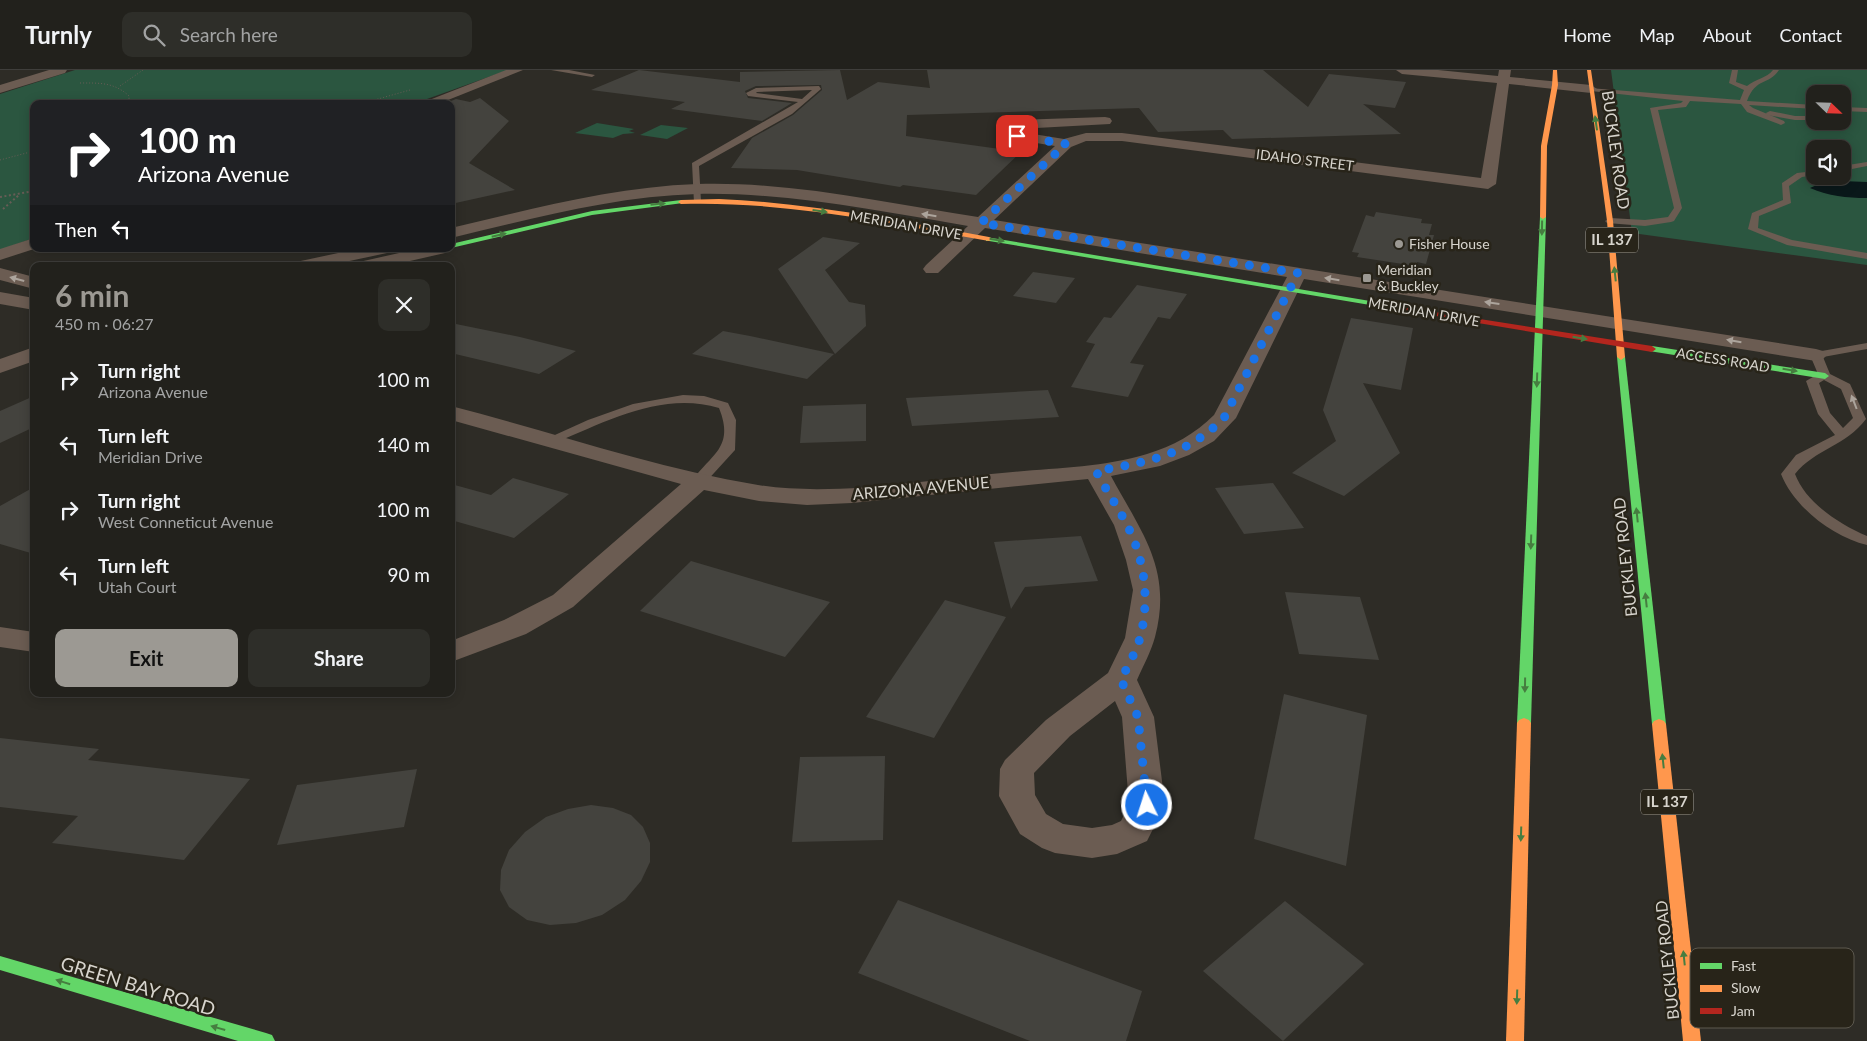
<!DOCTYPE html>
<html lang="en">
<head>
<meta charset="utf-8">
<style>
	:root { --surface:#22211c; --page:#2e2e29; --text:#f1f3f6; --muted:#a2a3a3; --line:#3f3e3b; --accent:#9c9993 }
	body { margin:0; font-family:Lato,sans-serif; background:var(--page); color:var(--text); height:100vh; display:flex; flex-direction:column; font-size:19px; white-space:nowrap }
	* { box-sizing:border-box; margin:0 }
	p { font-size:16px; color:var(--muted) }
	.icon { flex:none; width:28px; height:28px; fill:none; stroke:currentColor; stroke-width:2; stroke-linecap:round; stroke-linejoin:round }
	.map { position:relative; flex:1; overflow:hidden }
	.drawer { position:absolute; left:30px; top:192px; width:425px; height:435px; display:flex; flex-direction:column; background:var(--surface); border-radius:10px; box-shadow:0 2px 12px #0003,0 0 0 1px var(--line) }
	.drawer>* { flex:none }
	.hud { position:absolute; left:30px; top:30px; width:425px; height:152px; border-radius:10px; box-shadow:0 2px 12px #0003,0 0 0 1px var(--line); background:#202124; color:#fff; overflow:hidden }
	.needle { width:32px; rotate:113deg }
	.controls { position:absolute; left:1806px; top:15px; display:grid; gap:10px }
	.controls a { display:grid; place-items:center; width:45px; height:45px; border-radius:10px; background:var(--surface); box-shadow:0 2px 12px #0003,0 0 0 1px var(--line); font-size:25px }
	.pin { position:absolute; display:grid; place-items:center; width:42px; height:42px; color:#fff; margin:-21px; border-radius:10px; box-shadow:0 2px 8px #0006 }
	.me { position:absolute; width:55px; margin:-28px; rotate:356deg; stroke-linejoin:round; filter:drop-shadow(0 0 4px #0008) }
	.turn { display:flex; align-items:center; gap:18px; height:105px; padding:0 25px; font-size:22px }
	.turn .icon { width:65px; height:65px; stroke-width:2.5 }
	.turn b { display:block; font-size:35px; line-height:42px }
	.then { display:flex; align-items:center; height:48px; padding:0 25px; background:#0003; gap:10px; font-size:19px }
	.round { display:grid; place-items:center; flex:none; width:52px; height:52px; border-radius:10px; background:var(--page) }
	.head { display:flex; align-items:center; justify-content:space-between; height:85px; padding:0 25px }
	h1 { font-size:30px; font-weight:700; line-height:38px; color:var(--accent) }
	.button { display:flex; gap:10px; margin-top:auto; padding:10px 25px }
	.button a { flex:1; height:58px; border-radius:10px; background:var(--accent); color:#111; font-size:20px; font-weight:700; line-height:58px; text-align:center }
	.button a+a { background:var(--page); color:var(--text) }
	ul { padding:0; list-style:none }
	li { display:flex; align-items:center; gap:15px; height:65px; padding:0 25px }
	li div { flex:1 }
	li b { display:block; font-size:19px }
	li em { font-style:normal }
	header { display:flex; align-items:center; gap:30px; box-sizing:border-box; height:70px; padding:0 25px; background:var(--surface); border-bottom:1px solid var(--line) }
	header strong { font-size:24px }
	nav { display:flex; gap:28px; margin-inline-start:auto; font-size:18px }
	.search { width:350px; height:45px; background:var(--page); display:flex; align-items:center; gap:12px; box-sizing:border-box; padding:0 18px; border-radius:10px; color:var(--muted); font-size:19px }
	.map>svg:first-child { display:block }
</style>
</head>
<body>
<header>
<strong>Turnly</strong>
<div class="search"><svg class="icon" aria-label="search" viewBox="0 0 24 24"><circle cx="10" cy="10" r="6"/><path d="M15 15l6 6"/></svg>Search here</div>
<nav><a>Home</a><a>Map</a><a>About</a><a>Contact</a></nav>
</header>
<div class="map">
<svg width="1867" height="971" viewBox="0 0 1867 971">
	<rect width="100%" height="100%" fill="#2e2c26"/>
	<!-- green -->
	<g fill="#2b5640" fill-rule="evenodd">
		<polygon points="75,0 508,0 413,34 34,34 34,168 0,180 0,24"/>
		<path d="M1611,0H1867V195L1632,163ZM1815,24H1842V51H1815ZM1815,79H1842V106H1815Z"/>
		<polygon points="597,53 634,59 629,61 635,63 623,64 613,68 575,63"/>
		<polygon points="661,55 688,58 667,69 640,65"/>
	</g>
	<!-- water -->
	<path fill="#0a181a" d="M1841,111L1867,112V128C1846,128 1829,126 1810,118L1821,113Z"/>
	<!-- building -->
	<g fill="#44433e">
		<polygon points="639,0 740,12 740,2 840,0 847,30 878,12 930,18 927,0 1263,0 1308,37 1329,4 1406,12 1395,38 1363,34 1401,64 1232,69 1223,60 1158,62 1139,38 907,45 906,66 1021,82 976,125 903,115 900,117 797,100 731,98 752,68 793,45 822,20 821,15 756,16 745,21 748,28 792,33 762,51 671,39 685,32 591,20"/>
		<polygon points="480,28 509,51 469,93 515,120 451,134 451,31 456,29 470,32"/>
		<polygon points="1376,142 1422,149 1421,153 1432,154 1429,165 1434,165 1426,194 1417,192 1416,196 1357,187 1359,183 1352,182 1366,145 1374,147"/>
		<polygon points="823,167 860,173 825,200 849,232 865,235 866,256 835,284 778,199"/>
		<polygon points="1033,202 1075,208 1056,233 1013,226"/>
		<polygon points="1137,215 1187,224 1170,249 1158,247 1130,293 1144,295 1128,327 1071,317 1095,274 1086,272 1104,247 1111,248"/>
		<polygon points="1351,248 1413,258 1401,320 1363,313 1400,383 1344,426 1292,403 1336,371 1323,340"/>
		<polygon points="451,253 520,267 576,281 539,304 451,283"/>
		<polygon points="723,261 750,266 834,284 807,309 692,284"/>
		<polygon points="1048,320 1059,347 912,356 906,328"/>
		<polygon points="34,326 34,357 0,373 0,341"/>
		<polygon points="866,334 866,371 800,373 803,336"/>
		<polygon points="513,408 569,424 514,468 451,450 451,414 491,425"/>
		<polygon points="1273,413 1304,458 1244,464 1215,418"/>
		<polygon points="34,417 34,484 0,474 0,436"/>
		<polygon points="1081,466 1098,511 1025,517 1011,539 994,472"/>
		<polygon points="691,491 725,501 830,532 785,587 640,541"/>
		<polygon points="1285,522 1360,527 1379,590 1299,584"/>
		<polygon points="945,530 1006,547 934,668 866,647"/>
		<polygon points="1284,624 1367,645 1346,796 1254,769"/>
		<polygon points="0,668 99,679 88,690 250,709 184,790 52,773 78,746 0,737"/>
		<polygon points="885,686 883,770 792,772 800,687"/>
		<polygon points="417,699 404,757 277,775 297,715"/>
		<polygon points="591,735 613,738 631,745 643,757 650,773 650,792 641,811 625,830 602,845 576,853 550,855 527,850 509,837 500,820 501,800 509,780 525,762 546,747 568,739"/>
		<polygon points="898,830 1142,921 1126,971 1030,971 858,903"/>
		<polygon points="1285,831 1364,894 1283,971 1203,901"/>
	</g>
	<g fill="none" stroke-linecap="round" stroke-linejoin="round">
		<!-- path-far1 -->
		<g stroke="#675d56" stroke-width="1" stroke-dasharray="1 2" stroke-linecap="butt">
			<path d="M80,13C99,13 114,12 129,26V34"/>
			<polyline points="120,16 143,0"/>
			<polyline points="360,34 410,20"/>
			<polyline points="0,90 34,81"/>
		</g>
		<!-- path -->
		<g stroke="#675d56" stroke-width="2" stroke-dasharray="2 2.5" stroke-linecap="butt">
			<polyline points="0,127 34,121"/>
			<polyline points="3,139 19,125"/>
		</g>
		<!-- lane -->
		<g fill="#6b5c52" fill-rule="evenodd">
			<polygon points="551,0 569,0 595,5 592,7"/>
			<path d="M1732,0H1738L1736,12L1747,16C1755,9 1767,8 1773,0H1779C1768,16 1756,7 1747,31L1815,35V39L1749,35L1753,38L1784,51L1785,53L1781,55L1747,42L1741,34L1690,31L1686,37L1658,40L1682,138L1674,151L1671,152L1645,156L1607,153L1605,151L1610,148L1645,150L1668,147L1674,138L1650,38L1681,33L1683,31L1591,21L1589,18L1740,30L1744,20L1729,13Z"/>
			<path d="M819,16L821,19L792,44L699,96L701,131L694,133L692,93L798,32L748,26L746,23L756,18ZM812,20L802,29L756,23L757,22Z"/>
			<polygon points="1842,37 1867,38 1867,42 1842,41"/>
			<polygon points="1770,41 1795,46 1815,46 1815,50 1795,50 1767,45 1766,43"/>
			<polygon points="1867,92 1867,96 1842,101 1842,96"/>
			<polygon points="1815,101 1815,105 1802,107 1789,116 1791,133 1759,146 1758,158 1792,170 1867,183 1867,189 1787,175 1748,159 1752,143 1783,130 1782,113 1797,103"/>
			<path d="M1867,273V279L1823,287L1830,304L1850,314L1866,349C1846,376 1815,379 1795,404C1806,433 1839,454 1867,466V475C1833,467 1794,437 1781,404L1796,385L1835,365L1818,344L1806,311L1818,304L1810,285L1816,282ZM1824,310L1841,319L1853,348L1843,358L1830,343L1819,313Z"/>
			<path d="M683,325L704,326L728,333L736,350L735,380L704,414H694L692,411C711,384 735,378 719,338C663,321 607,351 557,372H547L546,369L588,350L633,334Z"/>
		</g>
		<!-- street -->
		<g fill="#6b5c52" fill-rule="evenodd">
			<polygon points="49,0 67,0 65,3 0,23 0,15"/>
			<polygon points="506,0 523,0 438,34 419,34"/>
			<path d="M1396,0H1438L1498,6L1499,0H1511L1510,7L1591,15L1597,19L1591,23L1509,14L1496,114L1488,119L1122,71H1086L1071,77L994,150L1816,279L1823,281L1827,285L1823,289L1816,291L1304,209L1236,348L1214,371L1189,385L1160,396L1111,406C1141,462 1173,499 1155,567C1151,582 1143,596 1137,610L1154,647L1165,735L1147,771L1117,784L1092,788L1055,783L1042,778L1020,764L999,726L1000,699L1005,690L1046,650L1108,603L1125,568L1133,520L1126,490L1114,455L1088,409L852,433L807,435L759,431L704,420L573,537L526,564L451,592V571L504,550L553,525L681,414L451,350V336C553,362 654,398 758,415C834,427 925,410 1002,403C1049,398 1101,398 1147,384C1173,376 1195,364 1214,345L1287,207L985,158L938,203H926L923,199L926,195L968,156C879,141 788,122 697,124C614,126 532,149 451,168V158C532,139 613,117 697,114C790,111 886,133 978,147L1055,76L1012,69L1003,59L1010,51L1015,50L1105,47L1110,48L1112,51L1110,54L1018,59L1021,62L1064,69L1086,63H1122L1481,108L1497,13L1402,4ZM1115,631L1122,647L1129,735L1121,751L1112,755L1092,758L1063,754L1046,744L1035,725L1034,703L1070,666Z"/>
			<polygon points="34,168 34,179 0,190 0,179"/>
			<polygon points="357,179 390,179 387,183 326,196 293,196 296,192"/>
			<polygon points="417,179 448,179 445,183 388,196 356,196 359,192"/>
			<polygon points="0,198 34,207 34,219 0,210"/>
			<polygon points="0,222 34,228 34,240 0,234"/>
			<polygon points="34,277 34,291 0,303 0,289"/>
			<polygon points="0,557 34,562 34,582 0,577"/>
		</g>
		<!-- fast -->
		<g fill="#63d668" fill-rule="evenodd">
			<polygon points="681,130 683,131 683,133 592,145 451,178 451,174 592,141"/>
			<polygon points="1543,145 1546,147 1531,653 1529,656 1524,658 1519,656 1517,653 1540,147"/>
			<polygon points="986,167 1406,237 1410,239 1406,241 989,171 986,171"/>
			<polygon points="1652,276 1825,303 1829,306 1825,309 1649,281 1649,277"/>
			<polygon points="1621,284 1625,287 1666,654 1664,657 1659,659 1654,657 1652,654 1617,287"/>
			<polygon points="0,886 266,963 272,965 275,971 238,971 0,900"/>
		</g>
		<!-- slow -->
		<g fill="#ff974d" fill-rule="evenodd">
			<polygon points="1553,0 1557,0 1558,15 1547,76 1546,147 1543,149 1540,147 1541,76 1552,15"/>
			<polygon points="1587,0 1591,0 1613,151 1625,287 1621,290 1617,287 1607,151"/>
			<path d="M719,129C811,133 899,151 989,167L993,169L989,171C886,153 787,131 681,134L678,132L681,130Z"/>
			<polygon points="1524,648 1529,650 1531,653 1524,971 1506,971 1517,653 1519,650"/>
			<polygon points="1659,649 1664,651 1666,654 1701,971 1683,971 1652,654 1654,651"/>
		</g>
		<!-- jam -->
		<polygon fill="#b3261e" fill-rule="evenodd" points="1403,237 1652,276 1656,279 1652,282 1406,241 1402,239"/>
	</g>
	<!-- one-way arrows -->
	<defs><path id="oneway-solid" d="M-6-.8H1V-3.2L6.5 0L1 3.2V.8H-6Z" transform="scale(1.25)"/></defs>
	<g fill="#467d40">
		<use href="#oneway-solid" transform="translate(1596 53) rotate(-98)"/>
		<use href="#oneway-solid" transform="translate(658 134) rotate(-6)"/>
		<use href="#oneway-solid" transform="translate(820 141) rotate(8)"/>
		<use href="#oneway-solid" transform="translate(1542 158) rotate(91)"/>
		<use href="#oneway-solid" transform="translate(499 165) rotate(-13)"/>
		<use href="#oneway-solid" transform="translate(997 170) rotate(9)"/>
		<use href="#oneway-solid" transform="translate(1615 204) rotate(-96)"/>
		<use href="#oneway-solid" transform="translate(1580 268) rotate(9)"/>
		<use href="#oneway-solid" transform="translate(1790 300) rotate(9)"/>
		<use href="#oneway-solid" transform="translate(1537 310) rotate(92)"/>
		<use href="#oneway-solid" transform="translate(1637 445) rotate(-96)"/>
		<use href="#oneway-solid" transform="translate(1531 472) rotate(92)"/>
		<use href="#oneway-solid" transform="translate(1646 530) rotate(-96)"/>
		<use href="#oneway-solid" transform="translate(1525 615) rotate(91)"/>
		<use href="#oneway-solid" transform="translate(1663 691) rotate(-96)"/>
		<use href="#oneway-solid" transform="translate(1521 764) rotate(92)"/>
		<use href="#oneway-solid" transform="translate(1684 888) rotate(-96)"/>
		<use href="#oneway-solid" transform="translate(63 912) rotate(-163)"/>
		<use href="#oneway-solid" transform="translate(1517 927) rotate(92)"/>
		<use href="#oneway-solid" transform="translate(218 958) rotate(-164)"/>
	</g>
	<g fill="#aca49c">
		<use href="#oneway-solid" transform="translate(929 145) rotate(-171)"/>
		<use href="#oneway-solid" transform="translate(17 209) rotate(-165)"/>
		<use href="#oneway-solid" transform="translate(1332 209) rotate(-171)"/>
		<use href="#oneway-solid" transform="translate(1492 233) rotate(-172)"/>
		<use href="#oneway-solid" transform="translate(1734 271) rotate(-170)"/>
		<use href="#oneway-solid" transform="translate(1854 332) rotate(-111)"/>
	</g>
	<g fill="none" stroke-linecap="round" stroke-linejoin="round">
		<!-- route -->
		<path stroke="#1a73e8" stroke-width="9" stroke-dasharray="0 16.2" d="M1017,66L1066,74L981,153L1298,203L1224,348C1186,386 1147,392 1096,401C1106,420 1118,437 1127,455C1145,490 1150,530 1140,568C1136,582 1127,597 1121,610L1138,647L1147,735"/>
	</g>
	<!-- markers -->
	<g fill="#9c9993" stroke="#282419" stroke-width="2">
		<circle cx="1399" cy="174" r="5"/>
		<rect x="1362" y="203" width="10" height="10" rx="2.5"/>
	</g>
	<g text-anchor="middle" stroke-width="5" stroke-linejoin="round" paint-order="stroke">
		<!-- far-street labels -->
		<g font-size="14" fill="#d7d4cd" stroke="#282419">
			<text transform="translate(1305 90) rotate(7)" y="5">IDAHO STREET</text>
			<text transform="translate(906 155) rotate(10)" y="5">MERIDIAN DRIVE</text>
			<text transform="translate(1424 242) rotate(10)" y="5">MERIDIAN DRIVE</text>
			<text transform="translate(1723 290) rotate(9)" y="5">ACCESS ROAD</text>
		</g>
		<!-- far-poi labels -->
		<g font-size="14" fill="#d7d4cd" stroke="#282419" text-anchor="start">
			<text x="1409" y="179">Fisher House</text>
			<text x="1377" y="205">Meridian<tspan x="1377" dy="16">&amp; Buckley</tspan></text>
		</g>
		<!-- shield labels -->
		<g fill="#282419" stroke="#a29f97" stroke-width="1">
			<rect x="1586" y="157.5" width="52" height="25" rx="4"/>
			<rect x="1641" y="719.5" width="52" height="25" rx="4"/>
		</g>
		<g font-size="15" font-weight="bold" fill="#d7d4cd">
			<text x="1612" y="175">IL 137</text>
			<text x="1667" y="737">IL 137</text>
		</g>
		<!-- street labels -->
		<g font-size="16" fill="#d7d4cd" stroke="#282419">
			<text transform="translate(1616 80) rotate(82)" y="6">BUCKLEY ROAD</text>
			<text transform="translate(921 418) rotate(-5)" y="6">ARIZONA AVENUE</text>
			<text transform="translate(1625 487) rotate(-96)" y="6">BUCKLEY ROAD</text>
			<text transform="translate(1667 890) rotate(-96)" y="6">BUCKLEY ROAD</text>
		</g>
		<!-- near-street labels -->
		<g font-size="19" fill="#d7d4cd" stroke="#282419">
			<text transform="translate(138 916) rotate(17)" y="7">GREEN BAY ROAD</text>
		</g>
	</g>
	<!-- legend -->
	<rect x="1690" y="878" width="164" height="80" rx="8" fill="#282419" stroke="#5d594f" stroke-width="1"/>
	<rect x="1700" y="893" width="22" height="6" fill="#63d668"/>
	<rect x="1700" y="915" width="22" height="7" fill="#ff974d"/>
	<rect x="1700" y="938" width="22" height="6" fill="#b3261e"/>
	<g font-size="14" fill="#d7d4cd">
		<text x="1731" y="901">Fast</text>
		<text x="1731" y="923">Slow</text>
		<text x="1731" y="946">Jam</text>
	</g>
</svg>
<div class="controls">
<a><svg class="needle" viewBox="-14 -14 28 28"><path d="M0-13l5 13h-10z" fill="#e53935"/><path d="M0 13l5-13h-10z" fill="#a2a3a3"/></svg></a>
<a><svg class="icon" aria-label="sound" viewBox="0 0 24 24"><path d="M4 9h4l5-4v14l-5-4H4zM17 9q2 3 0 6"/></svg></a>
</div>
<div class="pin" style="left:1017px;top:66px;background:#d93025"><svg class="icon" aria-label="arrive" viewBox="0 0 24 24"><path d="M6 21V4h12l-3 4 3 4H6"/></svg></div>
<svg class="me" style="left:1147px;top:735px" viewBox="-20 -20 40 40"><circle r="17" fill="#1a73e8" stroke="#fff" stroke-width="3"/><path d="M0-11L8 9 0 5-8 9z" fill="#fff"/></svg>
<div class="hud">
<div class="turn"><svg class="icon" aria-label="right" viewBox="0 0 24 24"><path d="M7 20v-9h11M14 6l5 5-5 5"/></svg><div><b>100 m</b>Arizona Avenue</div></div>
<div class="then">Then<svg class="icon" aria-label="left" viewBox="0 0 24 24"><path d="M17 20v-9H6M10 6l-5 5 5 5"/></svg></div>
</div>
<section class="drawer">
<div class="head"><div><h1>6 min</h1><p>450 m · 06:27</p></div><a class="round"><svg class="icon" aria-label="close" viewBox="0 0 24 24"><path d="M6 6l12 12M18 6L6 18"/></svg></a></div>
<ul>
<li><svg class="icon" aria-label="right" viewBox="0 0 24 24"><path d="M7 20v-9h11M14 6l5 5-5 5"/></svg><div><b>Turn right</b><p>Arizona Avenue</p></div><em>100 m</em></li>
<li><svg class="icon" aria-label="left" viewBox="0 0 24 24"><path d="M17 20v-9H6M10 6l-5 5 5 5"/></svg><div><b>Turn left</b><p>Meridian Drive</p></div><em>140 m</em></li>
<li><svg class="icon" aria-label="right" viewBox="0 0 24 24"><path d="M7 20v-9h11M14 6l5 5-5 5"/></svg><div><b>Turn right</b><p>West Conneticut Avenue</p></div><em>100 m</em></li>
<li><svg class="icon" aria-label="left" viewBox="0 0 24 24"><path d="M17 20v-9H6M10 6l-5 5 5 5"/></svg><div><b>Turn left</b><p>Utah Court</p></div><em>90 m</em></li>
</ul>
<div class="button"><a>Exit</a><a>Share</a></div>
</section>
</div>
</body>
</html>
